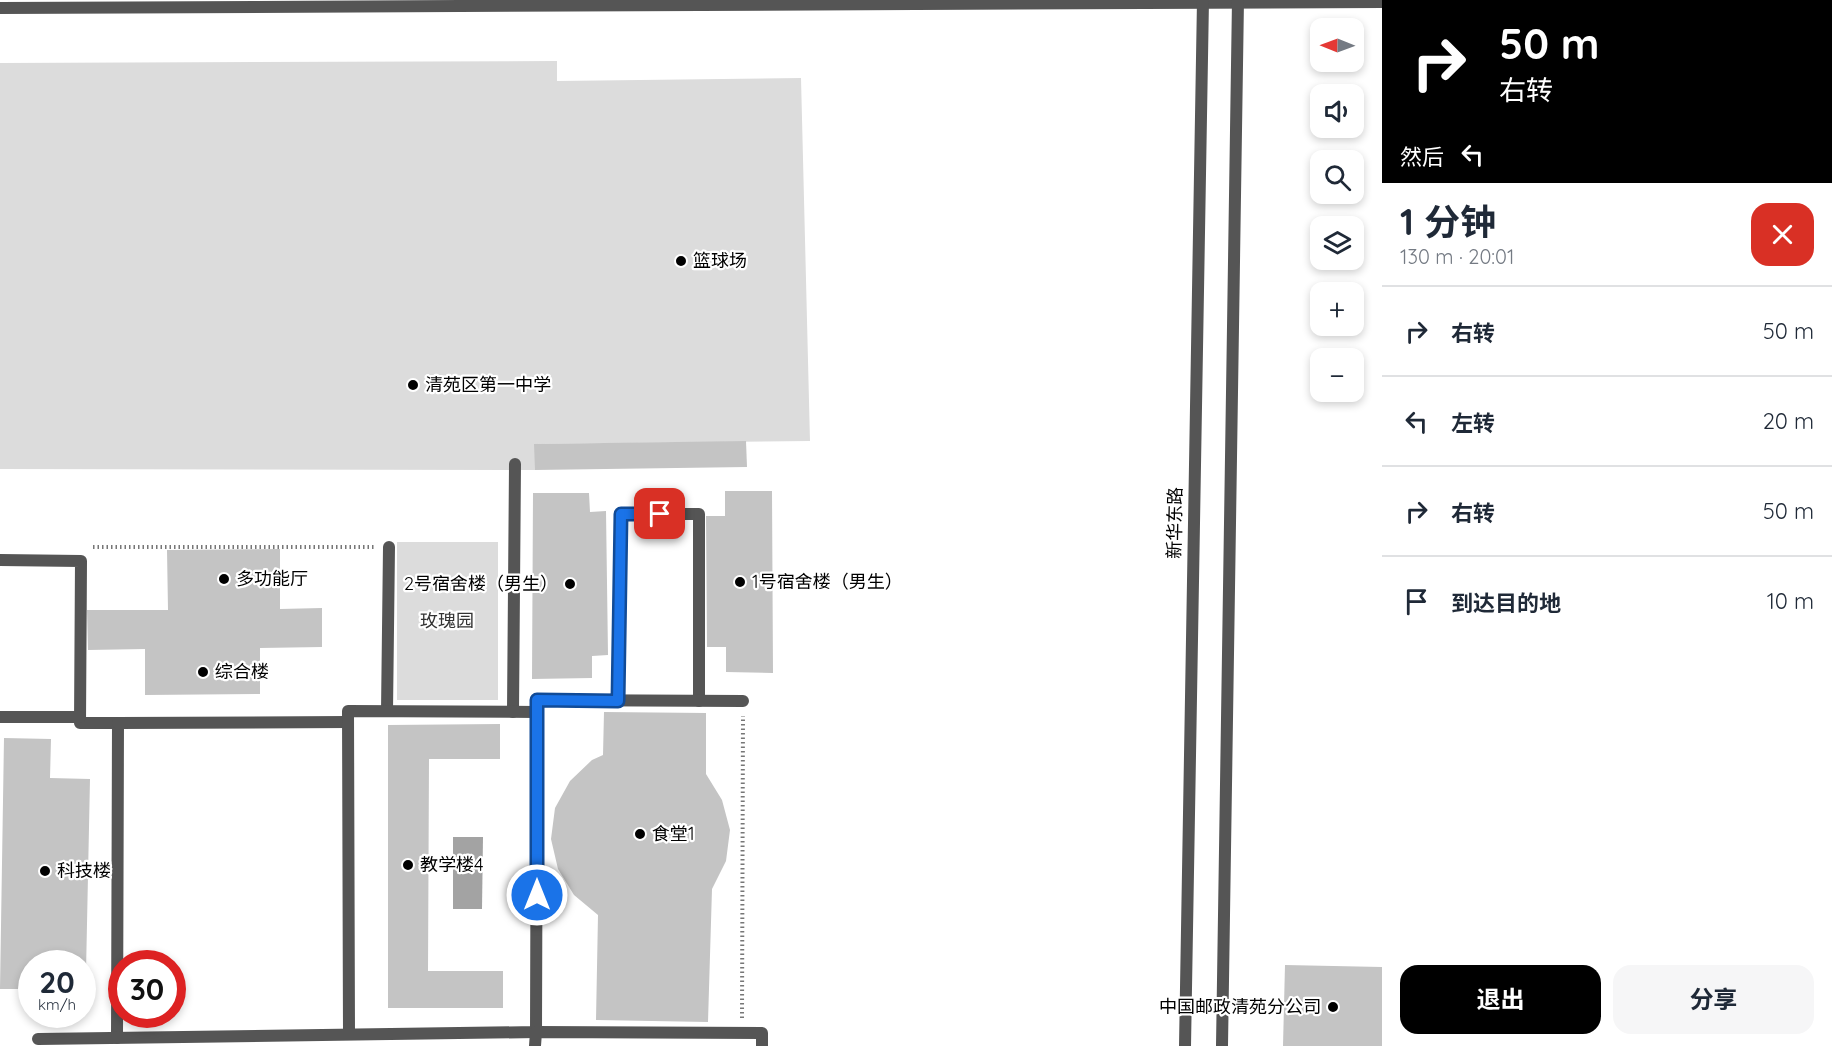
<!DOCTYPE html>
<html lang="zh">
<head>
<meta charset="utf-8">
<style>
	:root { --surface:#fff; --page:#f6f6f7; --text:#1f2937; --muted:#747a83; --line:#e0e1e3; --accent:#000 }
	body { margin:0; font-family:Quicksand,"Noto Sans SC",sans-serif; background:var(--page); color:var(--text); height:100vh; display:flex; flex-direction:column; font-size:22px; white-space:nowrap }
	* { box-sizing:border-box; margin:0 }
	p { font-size:20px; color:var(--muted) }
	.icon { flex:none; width:33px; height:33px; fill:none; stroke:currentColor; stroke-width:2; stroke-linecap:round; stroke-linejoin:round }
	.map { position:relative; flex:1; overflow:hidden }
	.sheet { display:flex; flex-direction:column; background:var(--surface); width:450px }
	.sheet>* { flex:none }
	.hud { background:#000; color:#fff; overflow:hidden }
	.needle { width:39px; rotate:271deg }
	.controls { position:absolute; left:1310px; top:18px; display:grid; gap:12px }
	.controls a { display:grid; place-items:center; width:54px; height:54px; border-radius:12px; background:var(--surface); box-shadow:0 3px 9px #0003; font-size:30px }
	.speed { position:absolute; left:18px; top:950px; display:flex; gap:12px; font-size:30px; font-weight:700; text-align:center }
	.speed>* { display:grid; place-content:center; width:78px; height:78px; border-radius:50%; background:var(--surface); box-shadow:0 3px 9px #0003; line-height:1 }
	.speed small { font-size:15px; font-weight:400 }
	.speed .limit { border:9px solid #d22; background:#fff; color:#111 }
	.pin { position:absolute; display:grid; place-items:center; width:51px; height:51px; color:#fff; margin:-26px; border-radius:12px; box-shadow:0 3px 9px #0006 }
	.me { position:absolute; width:66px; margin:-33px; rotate:0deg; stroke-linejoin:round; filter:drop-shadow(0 0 4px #0008) }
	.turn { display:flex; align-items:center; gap:21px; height:126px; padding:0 18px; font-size:27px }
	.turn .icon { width:78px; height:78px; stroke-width:2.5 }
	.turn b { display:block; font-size:42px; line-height:51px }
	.then { display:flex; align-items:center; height:57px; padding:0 18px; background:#0003; gap:12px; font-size:22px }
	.round { display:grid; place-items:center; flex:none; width:63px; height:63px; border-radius:18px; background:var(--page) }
	.overview { display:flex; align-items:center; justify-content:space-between; height:102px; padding:0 18px }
	h1 { font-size:36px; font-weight:700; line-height:45px }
	.cta { display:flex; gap:12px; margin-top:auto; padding:12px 18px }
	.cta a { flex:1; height:69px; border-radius:18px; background:var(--accent); color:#fff; font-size:24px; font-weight:700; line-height:69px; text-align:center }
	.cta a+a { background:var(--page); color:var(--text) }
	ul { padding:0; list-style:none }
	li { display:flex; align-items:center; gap:18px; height:90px; padding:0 18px; border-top:2px solid var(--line) }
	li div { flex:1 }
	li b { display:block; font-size:22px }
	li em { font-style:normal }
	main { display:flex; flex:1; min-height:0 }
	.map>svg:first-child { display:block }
</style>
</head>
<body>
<main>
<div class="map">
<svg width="1382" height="1046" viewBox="0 0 1382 1046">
	<rect width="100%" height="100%" fill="#fff"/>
	<!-- green -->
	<g fill="#dcdcdc">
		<polygon points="557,61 557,81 801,78 810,441 535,444 535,470 0,469 0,63"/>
		<rect x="397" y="542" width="101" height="158"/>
	</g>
	<!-- water -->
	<polygon fill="#a3a3a3" points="453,837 483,837 482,909 453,909"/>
	<!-- building -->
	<g fill="#c4c4c4">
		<polygon points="746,441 747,467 535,470 534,444"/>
		<polygon points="725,491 772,491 773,673 726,672 726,647 707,647 706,516 725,516"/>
		<polygon points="533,493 589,493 590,512 606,511 608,655 592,656 592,678 532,679"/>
		<polygon points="280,549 280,609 322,608 322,647 260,648 260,694 145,695 145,649 88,650 87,610 168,610 167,550"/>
		<polygon points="604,712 706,713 706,774 722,800 730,830 726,861 712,889 708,1022 596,1020 598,915 574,895 558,869 551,839 555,808 570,781 592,760 603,755"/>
		<polygon points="500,724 500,759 429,759 428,971 503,971 503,1008 388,1008 388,725"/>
		<polygon points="4,738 51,739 50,778 90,779 86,972 82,972 82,963 32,963 32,989 0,989"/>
		<polygon points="1285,965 1382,967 1382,1046 1283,1046"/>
	</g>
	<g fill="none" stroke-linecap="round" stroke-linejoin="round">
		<!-- path -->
		<g stroke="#777" stroke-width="4" stroke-dasharray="1.5 3" stroke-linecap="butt">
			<polyline points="93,547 374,547"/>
			<polyline points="742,1018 743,716"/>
		</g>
		<!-- minor -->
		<g stroke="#555" stroke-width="12">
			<polyline points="0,560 81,561 80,723 118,723 117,1038"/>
			<polyline points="618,701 621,514 699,514 699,701"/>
			<polyline points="387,711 389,547"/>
			<polyline points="513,712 515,464"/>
			<polyline points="537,712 538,700 743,701"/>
			<polyline points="0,717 80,717"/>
			<polyline points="118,723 348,722"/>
			<polyline points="38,1039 536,1032 537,712 348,711 349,1034"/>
			<polyline points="535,1046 536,1032 762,1033 762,1046"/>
		</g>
		<!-- tertiary -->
		<g stroke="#555" stroke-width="12">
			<polyline points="0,8 1382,2"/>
			<polyline points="1185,1046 1203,0"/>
			<polyline points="1222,1046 1238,0"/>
		</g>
	</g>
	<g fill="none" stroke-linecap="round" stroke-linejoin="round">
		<defs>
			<polyline id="route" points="537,895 537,700 618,701 621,514 660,514"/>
		</defs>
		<!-- route casing -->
		<use href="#route" stroke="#114b97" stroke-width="15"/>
		<!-- route -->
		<use href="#route" stroke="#1a73e8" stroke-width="10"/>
	</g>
	<!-- markers -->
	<g fill="#000" stroke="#fff" stroke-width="2">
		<circle cx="681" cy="261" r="6"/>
		<circle cx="413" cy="385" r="6"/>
		<circle cx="224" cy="579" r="6"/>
		<circle cx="740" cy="582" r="6"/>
		<circle cx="570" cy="584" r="6"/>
		<circle cx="203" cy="672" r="6"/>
		<circle cx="640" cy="834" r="6"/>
		<circle cx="408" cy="865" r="6"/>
		<circle cx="45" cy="871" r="6"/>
		<circle cx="1333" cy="1007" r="6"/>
	</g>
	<g text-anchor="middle" stroke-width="4.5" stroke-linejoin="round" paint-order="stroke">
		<!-- poi labels -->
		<g font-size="18" fill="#000" stroke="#fff" text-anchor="start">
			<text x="693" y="267">篮球场</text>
			<text x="425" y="391">清苑区第一中学</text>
			<text x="236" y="585">多功能厅</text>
			<text x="752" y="588">1号宿舍楼（男生）</text>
			<text x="558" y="590" text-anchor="end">2号宿舍楼（男生）</text>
			<text x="215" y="678">综合楼</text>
			<text x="652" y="840">食堂1</text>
			<text x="420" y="871">教学楼4</text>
			<text x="57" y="877">科技楼</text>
			<text x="1321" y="1013" text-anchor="end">中国邮政清苑分公司</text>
		</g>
		<!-- street labels -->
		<g font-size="18" fill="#000" stroke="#fff">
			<text transform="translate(1175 523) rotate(-89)" y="6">新华东路</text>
		</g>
		<!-- park labels -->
		<g font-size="18" fill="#333" stroke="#fff">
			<text x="447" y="627">玫瑰园</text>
		</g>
	</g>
</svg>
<div class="controls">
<a><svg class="needle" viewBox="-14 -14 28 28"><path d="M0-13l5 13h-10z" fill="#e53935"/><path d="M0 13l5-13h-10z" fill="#747a83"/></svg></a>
<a><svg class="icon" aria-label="sound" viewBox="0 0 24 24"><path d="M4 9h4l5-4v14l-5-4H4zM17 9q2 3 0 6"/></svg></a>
<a><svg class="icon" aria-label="search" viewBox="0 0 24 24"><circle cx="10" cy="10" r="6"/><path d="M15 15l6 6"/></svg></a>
<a><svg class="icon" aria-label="layers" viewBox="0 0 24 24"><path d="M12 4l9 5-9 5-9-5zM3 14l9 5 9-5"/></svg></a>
<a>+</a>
<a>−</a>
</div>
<div class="speed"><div>20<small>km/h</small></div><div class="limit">30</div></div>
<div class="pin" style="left:660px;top:514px;background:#d93025"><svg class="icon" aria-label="arrive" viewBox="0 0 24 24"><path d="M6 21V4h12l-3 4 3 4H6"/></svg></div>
<svg class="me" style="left:537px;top:895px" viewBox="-20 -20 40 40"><circle r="17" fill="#1a73e8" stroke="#fff" stroke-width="3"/><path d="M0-11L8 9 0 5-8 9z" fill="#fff"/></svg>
</div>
<section class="sheet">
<div class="hud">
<div class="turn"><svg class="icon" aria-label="right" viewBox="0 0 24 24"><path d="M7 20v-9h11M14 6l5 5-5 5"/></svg><div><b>50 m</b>右转</div></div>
<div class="then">然后<svg class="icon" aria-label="left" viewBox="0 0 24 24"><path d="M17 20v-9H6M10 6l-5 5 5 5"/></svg></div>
</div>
<div class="overview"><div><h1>1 分钟</h1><p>130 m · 20:01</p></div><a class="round" style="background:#d93025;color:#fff"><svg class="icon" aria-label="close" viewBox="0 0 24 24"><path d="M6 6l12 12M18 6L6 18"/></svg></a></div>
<ul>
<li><svg class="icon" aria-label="right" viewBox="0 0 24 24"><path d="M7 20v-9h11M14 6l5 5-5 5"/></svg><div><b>右转</b></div><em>50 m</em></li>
<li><svg class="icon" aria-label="left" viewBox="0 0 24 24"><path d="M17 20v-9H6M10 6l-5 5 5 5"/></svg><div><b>左转</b></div><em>20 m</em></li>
<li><svg class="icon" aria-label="right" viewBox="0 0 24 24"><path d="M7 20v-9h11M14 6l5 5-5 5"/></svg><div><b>右转</b></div><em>50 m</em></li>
<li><svg class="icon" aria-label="arrive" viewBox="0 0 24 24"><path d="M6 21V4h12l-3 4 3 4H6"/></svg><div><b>到达目的地</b></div><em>10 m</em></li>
</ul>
<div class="cta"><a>退出</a><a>分享</a></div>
</section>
</main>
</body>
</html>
